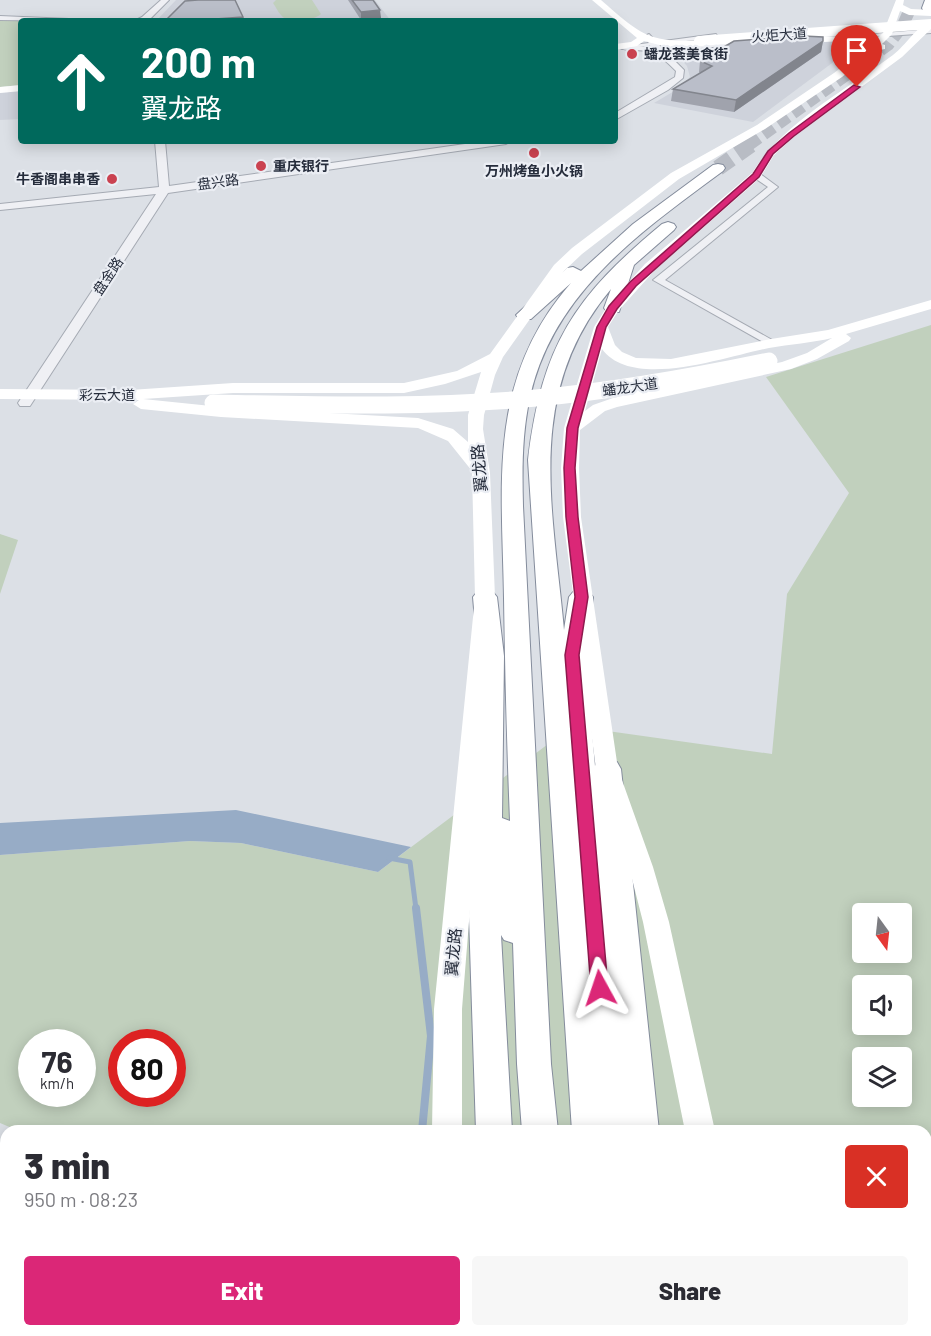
<!DOCTYPE html>
<html lang="en">
<head>
<meta charset="utf-8">
<style>
	:root { --surface:#fff; --page:#f7f7f7; --text:#2b2b33; --muted:#7c7c81; --accent:#db2777 }
	body { margin:0; font-family:Barlow,"Noto Sans SC",sans-serif; background:var(--page); color:var(--text); height:100vh; display:flex; flex-direction:column; font-size:22px; white-space:nowrap }
	* { box-sizing:border-box; margin:0 }
	p { font-size:20px; color:var(--muted) }
	.icon { flex:none; width:33px; height:33px; fill:none; stroke:currentColor; stroke-width:2; stroke-linecap:round; stroke-linejoin:round }
	.map { position:relative; flex:1; overflow:hidden }
	.details { position:absolute; left:0px; top:1125px; width:932px; height:212px; display:flex; flex-direction:column; background:var(--surface); border-radius:18px 18px 0 0; box-shadow:0 3px 15px #0003 }
	.details>* { flex:none }
	.banner { position:absolute; left:18px; top:18px; width:600px; height:126px; border-radius:6px; box-shadow:0 3px 15px #0003; background:#00695c; color:#fff; overflow:hidden }
	.needle { width:39px; rotate:165deg }
	.fabs { position:absolute; left:852px; top:903px; display:grid; gap:12px }
	.fabs a { display:grid; place-items:center; width:60px; height:60px; border-radius:6px; background:var(--surface); box-shadow:0 3px 15px #0003; font-size:30px }
	.speed { position:absolute; left:18px; top:1029px; display:flex; gap:12px; font-size:30px; font-weight:700; text-align:center }
	.speed>* { display:grid; place-content:center; width:78px; height:78px; border-radius:50%; background:var(--surface); box-shadow:0 3px 15px #0003; line-height:1 }
	.speed small { font-size:15px; font-weight:400 }
	.speed .limit { border:9px solid #d22; background:#fff; color:#111 }
	.pin { position:absolute; display:grid; place-items:center; width:51px; height:51px; color:#fff; margin:-62px -26px; border-radius:50% 50% 50% 0; rotate:-45deg; box-shadow:0 0 6px #0007 }
	.pin .icon { rotate:45deg }
	.me { position:absolute; width:66px; margin:-33px; rotate:355deg; stroke-linejoin:round; filter:drop-shadow(0 0 4px #0008) }
	.turn { display:flex; align-items:center; gap:21px; height:126px; padding:0 24px; font-size:27px }
	.turn .icon { width:78px; height:78px; stroke-width:2.5 }
	.turn b { display:block; font-size:42px; line-height:51px }
	.round { display:grid; place-items:center; flex:none; width:63px; height:63px; border-radius:6px; background:var(--page) }
	.head { display:flex; align-items:center; justify-content:space-between; height:102px; padding:0 24px }
	h1 { font-size:36px; font-weight:800; line-height:45px }
	.cta { display:flex; gap:12px; margin-top:auto; padding:12px 24px }
	.cta a { flex:1; height:69px; border-radius:6px; background:var(--accent); color:#fff; font-size:24px; font-weight:800; line-height:69px; text-align:center }
	.cta a+a { background:var(--page); color:var(--text) }
	.map>svg:first-child { display:block }
</style>
</head>
<body>
<div class="map">
<svg width="931" height="1336" viewBox="0 0 931 1336">
	<rect width="100%" height="100%" fill="#dce0e6"/>
	<!-- built -->
	<g fill="#ced2db">
		<polygon points="176,0 375,0 391,21 156,21"/>
		<polygon points="834,41 855,46 753,122 654,103 676,90 690,77 687,66 677,55 681,52"/>
		<polygon points="21,91 21,119 0,120 0,93"/>
	</g>
	<!-- green -->
	<g fill="#c1d0bd" fill-rule="evenodd">
		<path d="M276,0H312L321,14C313,21 288,25 281,15C278,12 276,7 273,3Z"/>
		<polygon points="0,20 21,21 21,85 0,87"/>
		<path d="M931,325V1336H267L266,1331L926,1330V1131H19L0,1123V855L190,841L241,843L378,872L572,726L772,754L787,594L849,493L766,377ZM862,914H902V952H862ZM862,986H902V1024H862ZM32,1042H82V1094H32ZM122,1042H172V1094H122ZM862,1058H902V1096H862Z"/>
		<polygon points="0,534 18,540 0,594"/>
	</g>
	<!-- water -->
	<polygon fill="#97acc6" points="236,810 411,847 378,872 241,843 190,841 0,855 0,823"/>
	<g fill="none" stroke-linecap="round" stroke-linejoin="round">
		<!-- stream-far1 -->
		<polyline stroke="#97acc6" stroke-width="5" points="389,858 410,862 416,909"/>
		<!-- stream -->
		<g stroke="#97acc6" stroke-width="8">
			<polyline points="416,908 431,1036 422,1131"/>
			<polyline points="868,1330 874,1336"/>
		</g>
		<!-- trunk-tunnel-far1 -->
		<polyline stroke="#b8bcc4" stroke-width="12" stroke-dasharray="12 6" stroke-linecap="butt" points="749,145 888,45 902,27 911,7"/>
		<!-- trunk-tunnel -->
		<polyline stroke="#b8bcc4" stroke-width="16" stroke-dasharray="16 8" stroke-linecap="butt" points="718,168 752,144"/>
		<defs>
			<g id="minor">
				<polygon points="931,29 931,33 829,40 826,38"/>
				<polygon points="716,34 718,37 622,49 619,47"/>
				<polygon points="748,41 750,44 700,48 697,46"/>
				<polygon points="753,173 759,173 778,187 665,280 774,341 775,343 770,346 653,280 768,187 753,177"/>
			</g>
			<g id="tertiary">
				<polygon points="161,0 169,0 148,21 134,21 142,17"/>
				<polygon points="0,16 69,19 73,21 0,20"/>
				<path d="M649,34L664,50L677,43H683V47L670,56L684,70L683,78L668,90L615,120V113L675,77L676,71C667,62 659,54 647,51C637,49 626,52 618,47L622,45L651,47L645,36Z"/>
				<polygon points="155,141 165,141 169,186 486,141 511,141 506,144 168,193 30,406 20,406 18,403 156,194 0,210 0,204 159,187"/>
			</g>
			<g id="trunk">
				<polygon points="925,0 931,0 931,10 923,10 922,8"/>
				<path d="M718,164L723,165L725,168L723,171C642,231 553,292 530,397C522,433 522,469 523,506L551,1064L558,1131H522L517,1064L513,943L504,940L501,935L512,1131H476L469,916L478,656L473,597L477,592L485,590L493,592L497,597L504,656L502,818L510,821C507,747 505,672 504,598C502,481 487,379 571,283L531,319H519L516,315L567,268L573,267L581,271L633,224L713,165Z"/>
				<path d="M668,222L674,224L676,227L674,230L634,265L619,312H607L604,308L611,289C524,392 553,508 564,630L569,597L573,592L581,590L589,592L593,597L585,655L595,766L597,762L607,759L617,762L621,769L659,1131H572L528,460C542,345 574,297 662,224Z"/>
				<rect x="486" y="1330" width="40" height="6"/>
				<polygon points="535,1330 575,1330 576,1336 536,1336"/>
				<rect x="595" y="1330" width="40" height="6"/>
				<rect x="640" y="1330" width="40" height="6"/>
			</g>
		</defs>
		<!-- minor casing -->
		<use href="#minor" stroke="#a5aab3" stroke-width="2"/>
		<!-- tertiary casing -->
		<use href="#tertiary" stroke="#a5aab3" stroke-width="2"/>
		<!-- trunk casing -->
		<use href="#trunk" stroke="#848c9c" stroke-width="2"/>
		<!-- minor -->
		<use href="#minor" fill="#eff0f4" fill-rule="evenodd"/>
		<!-- tertiary -->
		<use href="#tertiary" fill="#eff0f4" fill-rule="evenodd"/>
		<!-- secondary -->
		<g fill="#fff" fill-rule="evenodd">
			<path d="M592,0H601C640,34 649,44 703,40L708,43L703,46L667,47L644,41L637,46L615,50V44L631,42L637,38Z"/>
			<path d="M896,0H904L903,5L911,9L931,10V16L909,15L900,11L892,34L882,44L885,45V49L874,51L842,77L765,129L679,179L582,254L564,271L503,357L495,375L484,415L483,429L490,473L495,597L462,1009V1131H432L434,1009L475,597L472,471L448,441L418,428L221,417L141,409L133,404L139,400L0,399V389L130,390L233,383H404L457,371L490,354L554,265L572,248L671,173L757,125L834,73L865,49L846,41L799,43L796,42V38L846,36L871,44L883,33ZM481,372L468,415V442L453,429L418,418L221,407L143,399L233,393H404L445,384Z"/>
			<path d="M931,21V29L902,57L795,136L774,155L760,178L655,270L619,310L608,327L615,345L622,352L636,358L671,359L771,339L828,330L931,300V309L846,334L851,338L849,341L817,359L791,369L617,407L605,411L580,430L579,468L581,517L618,769L653,867L669,922L715,1131H685L643,922L629,867L596,769L563,517L561,468L564,428L594,327L608,305L645,264L752,173C785,121 845,91 893,55C906,45 916,27 931,21ZM832,338L807,353L782,362L613,398L593,405L585,411L602,349C633,391 727,356 769,348C790,344 812,343 832,338Z"/>
			<polygon points="21,85 21,91 0,93 0,87"/>
			<polygon points="426,1330 460,1330 459,1336 425,1336"/>
			<polygon points="724,1330 758,1330 759,1336 725,1336"/>
		</g>
		<!-- trunk -->
		<use href="#trunk" fill="#fff" fill-rule="evenodd"/>
		<!-- secondary-bridge-far1 -->
		<polyline stroke="#fff" stroke-width="10" points="699,41 931,24"/>
		<!-- secondary-bridge -->
		<path stroke="#fff" stroke-width="17" d="M213,403C321,405 428,408 536,398C614,391 692,377 769,361"/>
	</g>
	<!-- wall -->
	<g fill="#a0a3ad">
		<polygon points="348,0 373,0 381,18 361,20"/>
		<polygon points="823,41 821,52 734,112 671,101 673,89 700,73 699,72 700,61"/>
		<polygon points="6,1207 6,1259 0,1256 0,1215"/>
		<polygon points="159,1330 179,1330 176,1336 170,1336"/>
	</g>
	<!-- shaded-wall -->
	<g fill="#82858d">
		<polygon points="380,10 381,18 361,20 361,12"/>
		<polygon points="243,17 243,21 188,21"/>
		<polygon points="823,41 821,52 734,112 736,100"/>
		<polygon points="172,1330 179,1330 176,1336 174,1336"/>
	</g>
	<!-- building -->
	<g fill="#babec9" stroke="#82858d" stroke-width="1.5">
		<polygon points="198,0 235,0 243,17 188,21 165,21 185,1"/>
		<polygon points="352,0 373,0 380,10 361,12"/>
		<polygon points="803,36 823,37 823,41 736,100 673,89 712,66 700,61 734,41"/>
		<polygon points="6,1207 6,1247 0,1244 0,1215"/>
	</g>
	<!-- route -->
	<polygon fill="#db2777" stroke="#8e194d" stroke-width="1.5" points="854,85 860,87 794,136 773,154 759,177 636,286 617,309 606,327 578,428 575,468 578,517 588,597 579,655 608,988 606,993 600,996 594,993 591,988 565,655 575,597 566,517 564,468 567,428 597,327 609,306 630,282 753,174 768,151 789,133"/>
	<!-- markers -->
	<g fill="#ca4250" stroke="#ebeef4" stroke-width="2">
		<circle cx="632" cy="54" r="6"/>
		<circle cx="534" cy="153" r="6"/>
		<circle cx="261" cy="166" r="6"/>
		<circle cx="112" cy="179" r="6"/>
	</g>
	<g text-anchor="middle" stroke-width="4.5" stroke-linejoin="round" paint-order="stroke">
		<!-- far-street labels -->
		<g font-size="14" fill="#262d3c" stroke="#ebeef4">
			<text transform="translate(779 35) rotate(-4)" y="5">火炬大道</text>
			<text transform="translate(218 182) rotate(-8)" y="5">盘兴路</text>
			<text transform="translate(108 276) rotate(-56)" y="5">盘金路</text>
			<text transform="translate(630 387) rotate(-8)" y="5">蟠龙大道</text>
			<text x="107" y="400">彩云大道</text>
		</g>
		<!-- far-poi labels -->
		<g font-size="14" font-weight="bold" fill="#262d3c" stroke="#ebeef4" text-anchor="start">
			<text x="644" y="59">蟠龙荟美食街</text>
			<text x="273" y="171">重庆银行</text>
			<text x="534" y="176" text-anchor="middle">万州烤鱼小火锅</text>
			<text x="100" y="184" text-anchor="end">牛香阁串串香</text>
		</g>
		<!-- street labels -->
		<g font-size="16" fill="#262d3c" stroke="#ebeef4">
			<text transform="translate(479 468) rotate(-95)" y="6">翼龙路</text>
			<text transform="translate(453 952) rotate(-85)" y="6">翼龙路</text>
		</g>
	</g>
</svg>
<div class="fabs">
<a><svg class="needle" viewBox="-14 -14 28 28"><path d="M0-13l5 13h-10z" fill="#e53935"/><path d="M0 13l5-13h-10z" fill="#7c7c81"/></svg></a>
<a><svg class="icon" aria-label="sound" viewBox="0 0 24 24"><path d="M4 9h4l5-4v14l-5-4H4zM17 9q2 3 0 6"/></svg></a>
<a><svg class="icon" aria-label="layers" viewBox="0 0 24 24"><path d="M12 4l9 5-9 5-9-5zM3 14l9 5 9-5"/></svg></a>
</div>
<div class="speed"><div>76<small>km/h</small></div><div class="limit">80</div></div>
<div class="pin" style="left:857px;top:87px;background:#d93025"><svg class="icon" aria-label="arrive" viewBox="0 0 24 24"><path d="M6 21V4h12l-3 4 3 4H6"/></svg></div>
<svg class="me" style="left:600px;top:988px" viewBox="-20 -20 40 40"><path d="M0-17L14 15 0 8-14 15z" fill="#db2777" stroke="#fff" stroke-width="4"/></svg>
<div class="banner">
<div class="turn"><svg class="icon" aria-label="ahead" viewBox="0 0 24 24"><path d="M12 20V5M6 11l6-6 6 6"/></svg><div><b>200 m</b>翼龙路</div></div>
</div>
<section class="details">
<div class="head"><div><h1>3 min</h1><p>950 m · 08:23</p></div><a class="round" style="background:#d93025;color:#fff"><svg class="icon" aria-label="close" viewBox="0 0 24 24"><path d="M6 6l12 12M18 6L6 18"/></svg></a></div>
<div class="cta"><a>Exit</a><a>Share</a></div>
</section>
</div>
</body>
</html>
